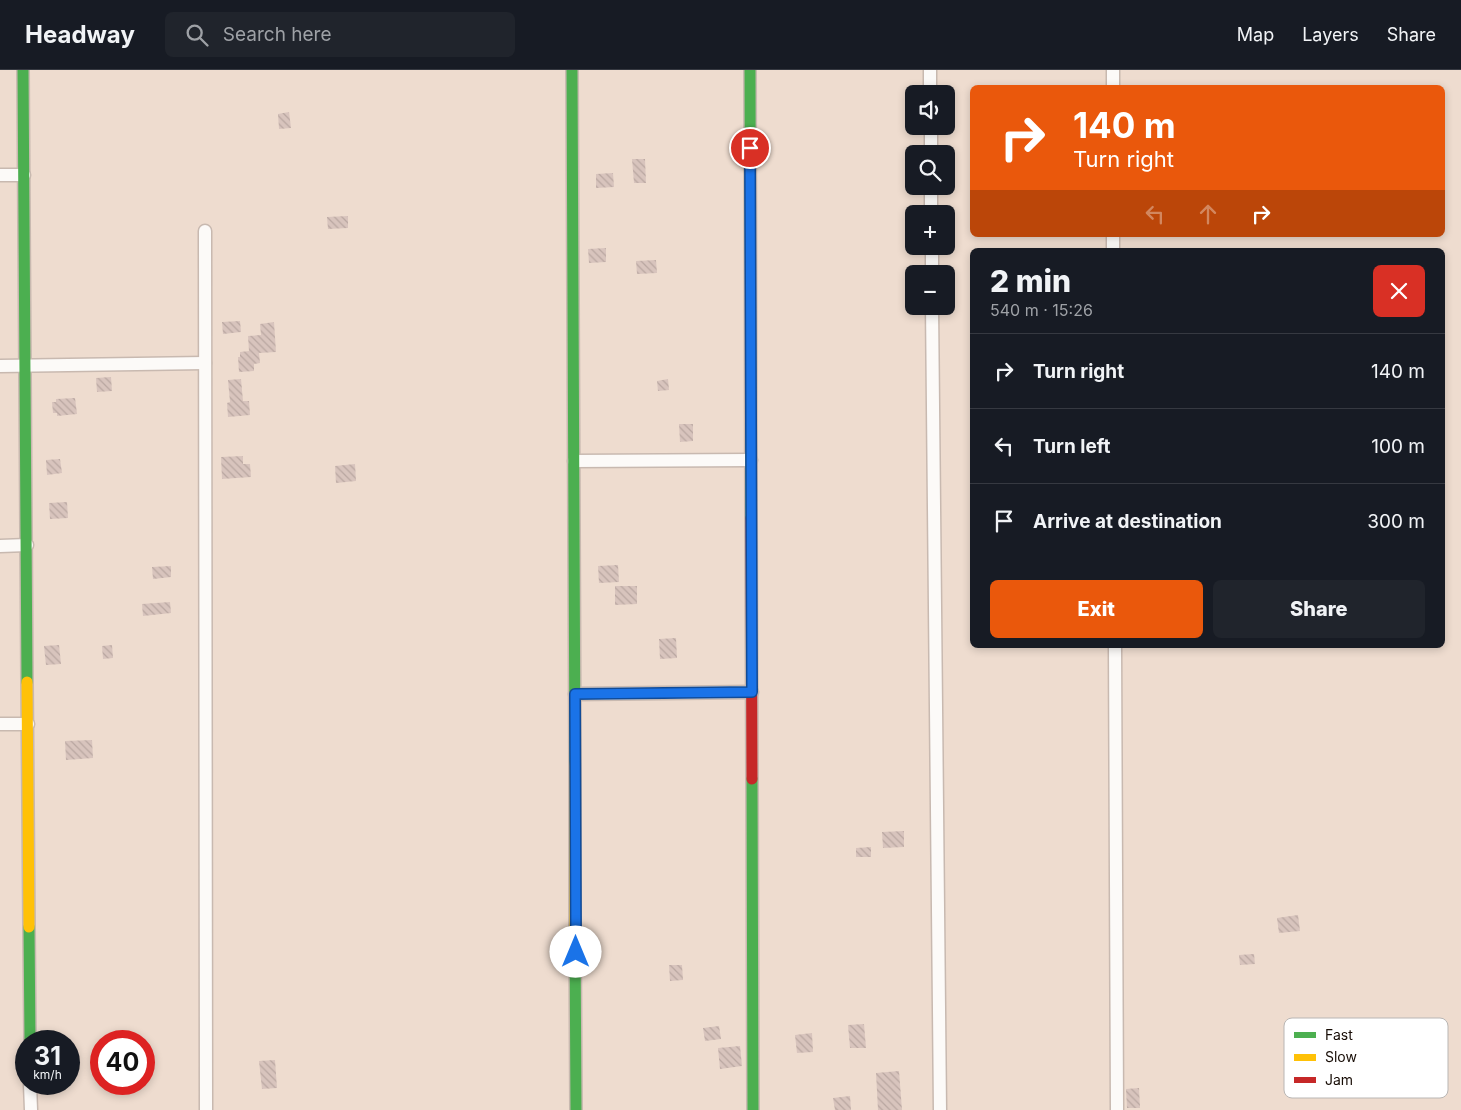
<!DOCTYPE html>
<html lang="en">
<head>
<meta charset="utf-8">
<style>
	:root { --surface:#171b24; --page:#20242c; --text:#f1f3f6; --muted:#9ea1a6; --line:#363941; --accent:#ea580c }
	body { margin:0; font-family:Inter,sans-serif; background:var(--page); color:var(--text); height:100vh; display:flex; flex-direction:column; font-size:19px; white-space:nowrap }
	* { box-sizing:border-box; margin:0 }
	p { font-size:16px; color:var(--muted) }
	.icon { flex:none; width:28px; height:28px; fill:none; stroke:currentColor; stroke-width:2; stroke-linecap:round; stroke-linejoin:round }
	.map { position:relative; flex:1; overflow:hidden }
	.sheet { position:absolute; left:970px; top:178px; width:475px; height:400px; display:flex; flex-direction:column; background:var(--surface); border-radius:8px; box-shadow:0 2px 8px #0003 }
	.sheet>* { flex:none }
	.hud { position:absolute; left:970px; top:15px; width:475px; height:152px; border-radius:8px; box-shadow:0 2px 8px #0003; background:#ea580c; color:#fff; overflow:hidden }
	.tools { position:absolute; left:905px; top:15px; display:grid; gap:10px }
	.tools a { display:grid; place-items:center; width:50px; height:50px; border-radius:8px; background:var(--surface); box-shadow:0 2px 8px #0003; font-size:25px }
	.speed { position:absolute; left:15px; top:960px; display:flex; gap:10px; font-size:25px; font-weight:700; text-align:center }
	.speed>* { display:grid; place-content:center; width:65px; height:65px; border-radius:50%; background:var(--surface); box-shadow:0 2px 8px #0003; line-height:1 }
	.speed small { font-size:12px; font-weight:400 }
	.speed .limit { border:8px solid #d22; background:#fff; color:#111 }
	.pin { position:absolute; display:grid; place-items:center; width:42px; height:42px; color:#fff; margin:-21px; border:2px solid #fff; border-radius:50%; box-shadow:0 1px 5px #0007 }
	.me { position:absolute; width:55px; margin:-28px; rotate:0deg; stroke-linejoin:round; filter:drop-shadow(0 0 4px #0008) }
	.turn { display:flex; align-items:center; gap:18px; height:105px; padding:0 20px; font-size:22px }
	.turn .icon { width:65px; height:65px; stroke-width:2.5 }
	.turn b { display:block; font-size:35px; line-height:42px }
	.lanes { display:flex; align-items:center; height:48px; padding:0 20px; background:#0003; justify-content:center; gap:25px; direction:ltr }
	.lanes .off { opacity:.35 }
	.round { display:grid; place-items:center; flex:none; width:52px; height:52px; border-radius:8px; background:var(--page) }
	.overview { display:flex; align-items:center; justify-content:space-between; height:85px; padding:0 20px }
	h1 { font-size:30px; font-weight:800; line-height:38px }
	.button { display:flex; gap:10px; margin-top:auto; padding:10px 20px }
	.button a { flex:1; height:58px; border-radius:8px; background:var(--accent); color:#fff; font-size:20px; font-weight:800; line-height:58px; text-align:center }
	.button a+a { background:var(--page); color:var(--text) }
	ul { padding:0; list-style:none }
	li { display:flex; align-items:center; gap:15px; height:75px; padding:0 20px; border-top:1px solid var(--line) }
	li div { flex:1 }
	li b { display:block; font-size:19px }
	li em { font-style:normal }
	header { display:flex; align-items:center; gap:30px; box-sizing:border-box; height:70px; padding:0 25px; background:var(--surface); border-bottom:1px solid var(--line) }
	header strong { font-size:24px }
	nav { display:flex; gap:28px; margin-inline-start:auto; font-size:18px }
	.search { width:350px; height:45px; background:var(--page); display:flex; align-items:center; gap:12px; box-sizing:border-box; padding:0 18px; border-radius:8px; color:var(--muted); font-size:19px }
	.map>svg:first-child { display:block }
</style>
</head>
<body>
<header>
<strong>Headway</strong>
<div class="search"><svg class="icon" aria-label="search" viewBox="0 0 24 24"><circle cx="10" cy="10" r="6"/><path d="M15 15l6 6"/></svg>Search here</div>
<nav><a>Map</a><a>Layers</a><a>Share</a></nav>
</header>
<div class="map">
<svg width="1461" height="1040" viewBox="0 0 1461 1040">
	<defs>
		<pattern id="building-back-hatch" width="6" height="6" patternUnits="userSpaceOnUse" patternTransform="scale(1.25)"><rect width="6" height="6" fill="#d8c4bd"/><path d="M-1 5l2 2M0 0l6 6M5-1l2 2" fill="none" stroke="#b9a7a1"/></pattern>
	</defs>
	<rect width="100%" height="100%" fill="#eedccf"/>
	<!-- building -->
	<g fill="url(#building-back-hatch)">
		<polygon points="289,42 291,58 279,59 278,44"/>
		<polygon points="632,89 645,89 646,113 634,113"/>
		<polygon points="613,103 614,117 596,118 596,104"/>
		<polygon points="348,146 348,158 328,159 327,147"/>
		<polygon points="606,178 606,192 589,193 588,179"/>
		<polygon points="656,190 657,203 637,204 636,191"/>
		<polygon points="240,251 241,262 223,264 222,252"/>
		<polygon points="274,252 276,282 259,283 260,293 254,294 254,301 239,302 238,287 240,287 240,282 249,281 248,266 261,265 260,254"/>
		<polygon points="111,307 112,321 97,322 96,308"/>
		<polygon points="241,309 243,331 249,331 250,345 228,347 227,333 230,332 228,310"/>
		<polygon points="668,309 669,320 658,321 657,311"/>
		<polygon points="75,328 77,344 57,346 57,343 53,343 52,332 56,332 56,329"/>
		<polygon points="679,354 693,354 693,371 680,372"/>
		<polygon points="243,386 243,394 250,394 251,407 222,409 221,387"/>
		<polygon points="60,389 62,403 47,405 46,390"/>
		<polygon points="355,394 356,411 336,413 335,396"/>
		<polygon points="67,432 68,448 50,449 49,433"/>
		<polygon points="618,495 619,512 599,513 598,496"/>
		<polygon points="171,496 171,507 153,509 152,497"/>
		<polygon points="615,516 637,516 637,534 615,535"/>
		<polygon points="170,532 171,543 143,546 142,534"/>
		<polygon points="676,568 677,588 660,589 659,569"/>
		<polygon points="59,575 61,594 46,595 44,576"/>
		<polygon points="112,575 113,588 103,589 102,576"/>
		<polygon points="92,670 93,688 66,690 65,671"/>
		<polygon points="904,761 904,777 883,778 882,762"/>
		<polygon points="871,777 871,787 856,787 856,778"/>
		<polygon points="1298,845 1300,861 1279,863 1277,848"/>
		<polygon points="1254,884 1255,894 1240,895 1239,885"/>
		<polygon points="669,895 682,895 683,910 670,911"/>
		<polygon points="864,954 866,978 850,978 848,955"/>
		<polygon points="719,956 721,969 705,971 703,958"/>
		<polygon points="812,963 813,982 797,983 795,965"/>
		<polygon points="740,976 742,996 720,999 718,978"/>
		<polygon points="275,990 277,1018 262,1019 259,991"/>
		<polygon points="899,1001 902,1040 878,1040 876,1003"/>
		<polygon points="1139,1018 1140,1038 1127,1038 1126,1019"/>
		<polygon points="850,1026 851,1040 835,1040 833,1028"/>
	</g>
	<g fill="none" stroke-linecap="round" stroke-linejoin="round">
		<defs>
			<g id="street">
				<polyline points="930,0 930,24"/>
				<polyline points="1113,0 1113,18"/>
				<polyline points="931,56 931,84"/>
				<polyline points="0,105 24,105"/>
				<polyline points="931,116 931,144"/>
				<polyline points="205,161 206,1040"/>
				<polyline points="1113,165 1113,180"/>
				<polyline points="932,176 932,204"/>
				<polyline points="932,236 940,1040"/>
				<polyline points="0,296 205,293"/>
				<polyline points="574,391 751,390"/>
				<polyline points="0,476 27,475"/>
				<polyline points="1115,575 1117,1040"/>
				<polyline points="575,624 752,622"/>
				<polyline points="0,654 28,654"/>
				<polyline points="30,1014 31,1040"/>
			</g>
			<g id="fast">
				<polyline points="23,0 27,612"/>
				<polyline points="572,0 575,693"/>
				<polyline points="750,0 751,448"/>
				<polyline points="752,709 753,1040"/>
				<polyline points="29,857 30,971"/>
				<polyline points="575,864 576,1040"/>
			</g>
			<g id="slow">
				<polyline points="27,612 29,857"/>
				<polyline points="575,693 575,864"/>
			</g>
			<polyline id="jam" points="751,448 752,709"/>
		</defs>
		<!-- street casing -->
		<use href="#street" stroke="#c8b9b0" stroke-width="15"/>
		<!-- fast casing -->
		<use href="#fast" stroke="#c8b9b0" stroke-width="14"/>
		<!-- slow casing -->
		<use href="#slow" stroke="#c8b9b0" stroke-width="14"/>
		<!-- jam casing -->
		<use href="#jam" stroke="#c8b9b0" stroke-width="14"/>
		<!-- street -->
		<use href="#street" stroke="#fcfaf8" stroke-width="12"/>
		<!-- fast -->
		<use href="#fast" stroke="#4caf50" stroke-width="11"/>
		<!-- slow -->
		<use href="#slow" stroke="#ffc107" stroke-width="11"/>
		<!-- jam -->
		<use href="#jam" stroke="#c62828" stroke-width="11"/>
	</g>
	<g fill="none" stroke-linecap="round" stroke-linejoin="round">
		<defs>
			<polyline id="route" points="576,882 575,624 752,622 750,78"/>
		</defs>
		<!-- route casing -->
		<use href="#route" stroke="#114b97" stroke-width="12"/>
		<!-- route -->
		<use href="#route" stroke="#1a73e8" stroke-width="9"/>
	</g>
	<!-- legend -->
	<rect x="1284" y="948" width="164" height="80" rx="8" fill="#fff" stroke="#b9b6b4" stroke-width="1"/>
	<rect x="1294" y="962" width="22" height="6" fill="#4caf50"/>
	<rect x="1294" y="984" width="22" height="7" fill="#ffc107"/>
	<rect x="1294" y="1007" width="22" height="6" fill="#c62828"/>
	<g font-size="14" fill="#170c05">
		<text x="1325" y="970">Fast</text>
		<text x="1325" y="992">Slow</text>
		<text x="1325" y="1015">Jam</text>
	</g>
</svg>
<div class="tools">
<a><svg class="icon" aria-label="sound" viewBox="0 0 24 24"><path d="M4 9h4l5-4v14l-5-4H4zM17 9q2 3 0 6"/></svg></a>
<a><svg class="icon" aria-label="search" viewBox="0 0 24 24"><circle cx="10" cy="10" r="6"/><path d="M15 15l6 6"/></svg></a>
<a>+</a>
<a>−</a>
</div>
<div class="speed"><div>31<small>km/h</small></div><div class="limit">40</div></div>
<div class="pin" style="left:750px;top:78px;background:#d93025"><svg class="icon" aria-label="arrive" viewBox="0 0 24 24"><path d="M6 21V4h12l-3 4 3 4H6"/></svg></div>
<svg class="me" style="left:576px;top:882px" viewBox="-20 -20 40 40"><circle r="19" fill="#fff"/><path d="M0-13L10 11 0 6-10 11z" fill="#1a73e8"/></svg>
<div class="hud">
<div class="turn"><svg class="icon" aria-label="right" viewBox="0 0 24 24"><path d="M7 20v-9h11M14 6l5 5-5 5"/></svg><div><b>140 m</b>Turn right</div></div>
<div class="lanes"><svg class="icon off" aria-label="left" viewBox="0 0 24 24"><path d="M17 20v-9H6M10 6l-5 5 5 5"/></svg><svg class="icon off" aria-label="ahead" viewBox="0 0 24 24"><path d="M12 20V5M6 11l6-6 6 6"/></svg><svg class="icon" aria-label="right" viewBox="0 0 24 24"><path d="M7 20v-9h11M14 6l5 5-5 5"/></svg></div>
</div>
<section class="sheet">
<div class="overview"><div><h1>2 min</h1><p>540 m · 15:26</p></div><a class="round" style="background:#d93025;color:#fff"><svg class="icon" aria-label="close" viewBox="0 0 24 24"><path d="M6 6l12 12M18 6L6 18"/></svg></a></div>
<ul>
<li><svg class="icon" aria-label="right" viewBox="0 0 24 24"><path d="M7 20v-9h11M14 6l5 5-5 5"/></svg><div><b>Turn right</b></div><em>140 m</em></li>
<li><svg class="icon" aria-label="left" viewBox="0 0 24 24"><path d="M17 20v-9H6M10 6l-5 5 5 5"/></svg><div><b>Turn left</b></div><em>100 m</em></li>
<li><svg class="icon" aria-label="arrive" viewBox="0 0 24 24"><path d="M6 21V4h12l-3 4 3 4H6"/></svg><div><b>Arrive at destination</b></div><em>300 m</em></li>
</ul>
<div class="button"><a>Exit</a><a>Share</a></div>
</section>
</div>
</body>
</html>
